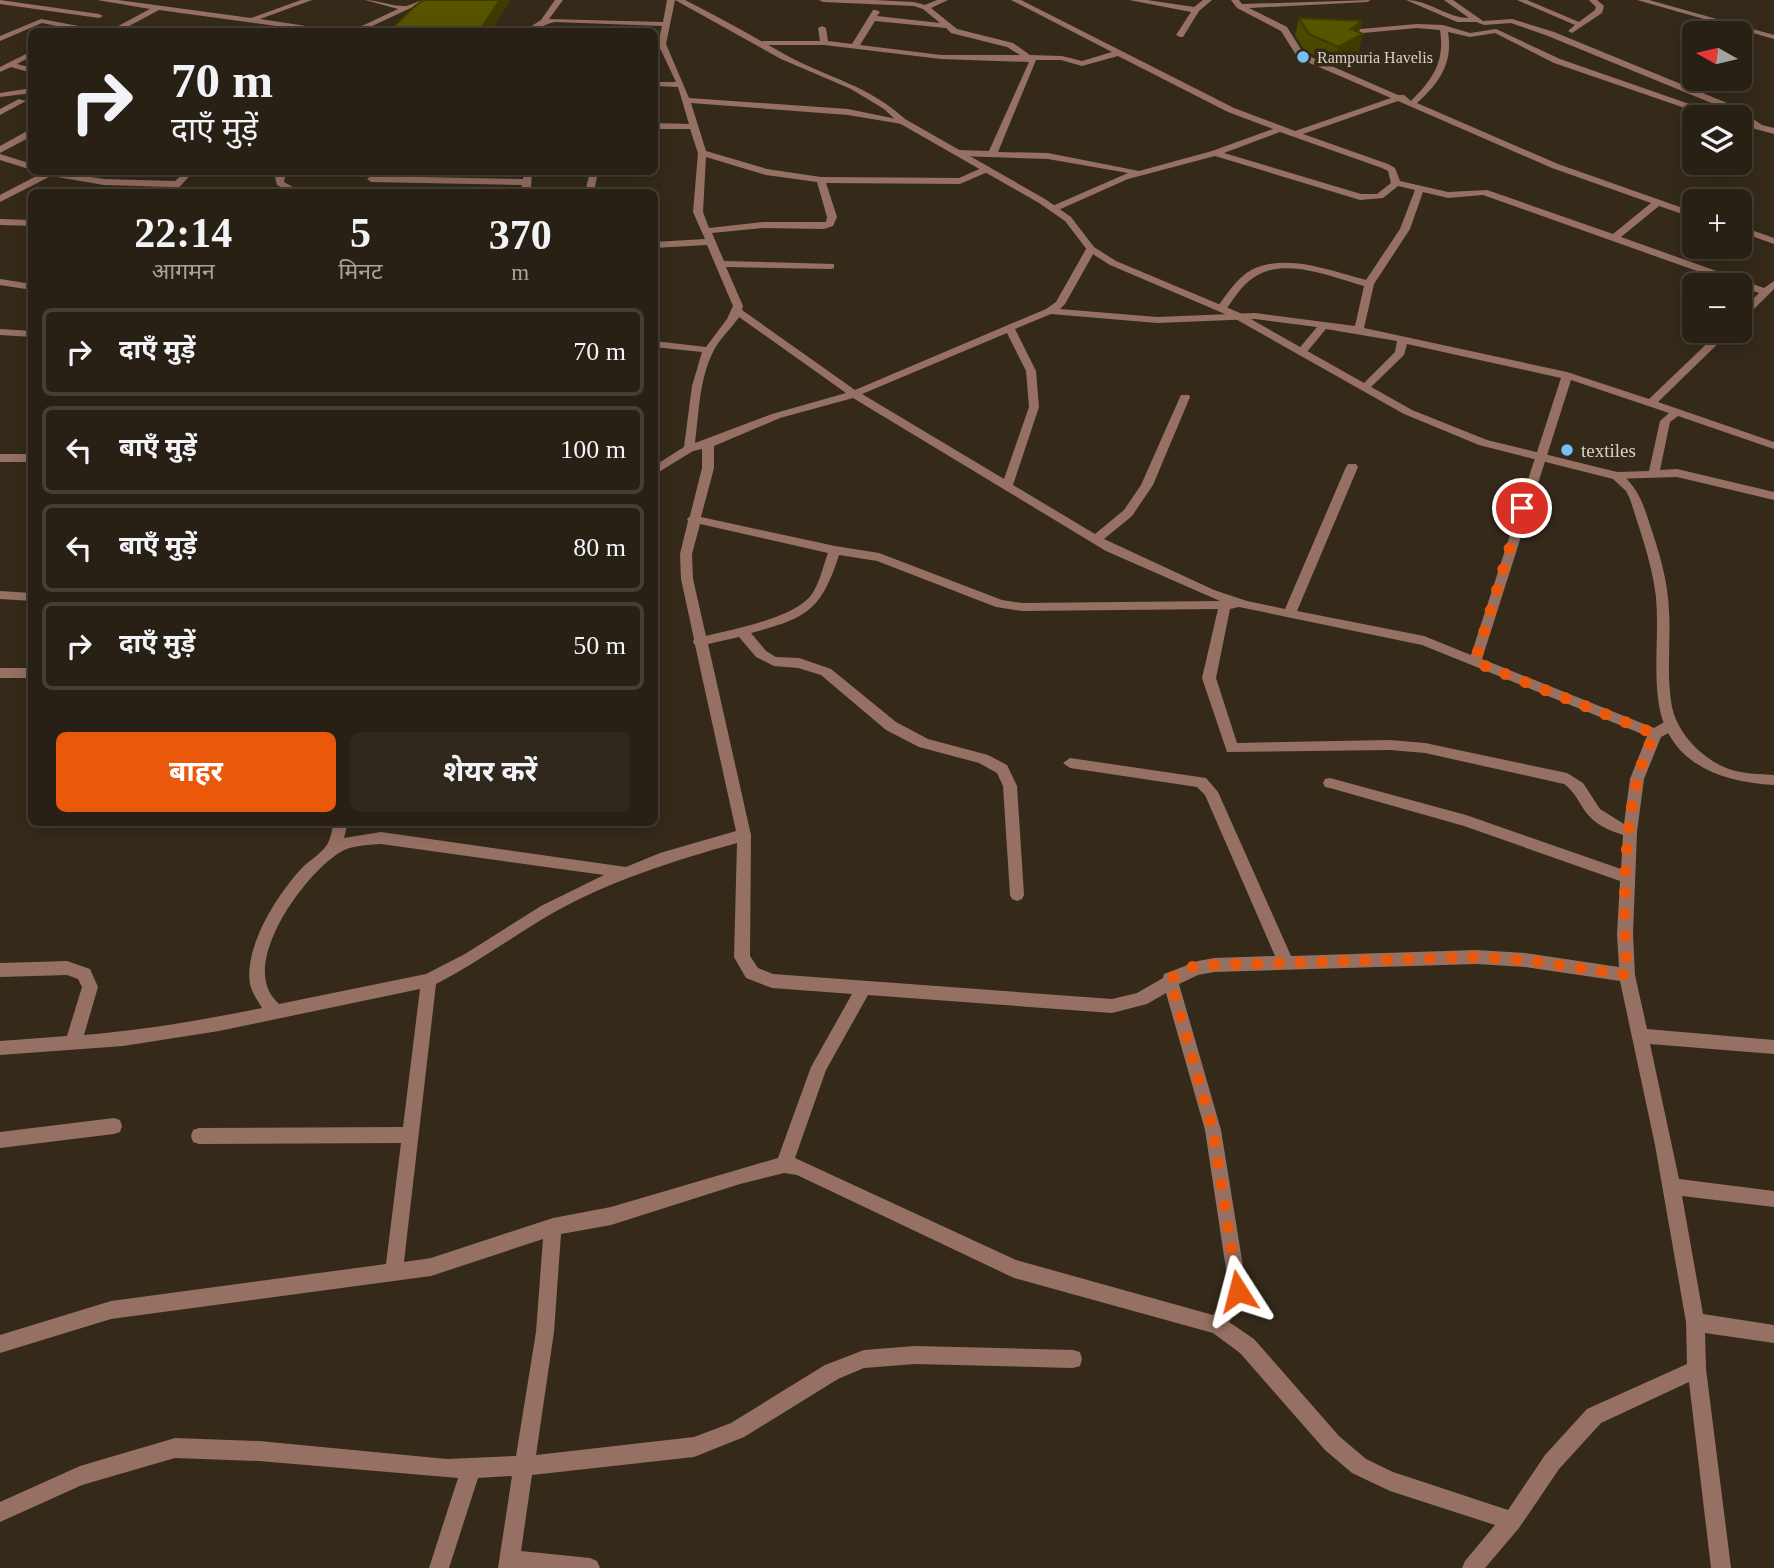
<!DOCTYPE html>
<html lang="hi">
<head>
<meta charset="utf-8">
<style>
	:root { --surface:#282014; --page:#30281d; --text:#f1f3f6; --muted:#a5a3a0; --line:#443e34; --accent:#ea580c }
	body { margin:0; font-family:"Times New Roman","Noto Sans Devanagari",serif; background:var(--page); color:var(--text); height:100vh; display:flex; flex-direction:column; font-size:26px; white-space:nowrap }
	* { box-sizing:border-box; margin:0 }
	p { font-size:23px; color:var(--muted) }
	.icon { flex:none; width:38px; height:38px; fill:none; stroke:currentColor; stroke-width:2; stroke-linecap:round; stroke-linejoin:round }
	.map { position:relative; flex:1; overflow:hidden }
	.panel { position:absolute; left:28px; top:189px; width:630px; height:637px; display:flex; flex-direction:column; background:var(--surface); border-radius:10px; box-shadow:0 4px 18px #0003,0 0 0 2px var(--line) }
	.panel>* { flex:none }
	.top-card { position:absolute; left:28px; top:28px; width:630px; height:147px; border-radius:10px; box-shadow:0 4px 18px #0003,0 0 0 2px var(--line); background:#282014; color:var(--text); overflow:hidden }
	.needle { width:46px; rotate:278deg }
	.tools { position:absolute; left:1682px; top:21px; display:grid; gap:14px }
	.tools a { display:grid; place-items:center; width:70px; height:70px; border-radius:10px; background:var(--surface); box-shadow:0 4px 18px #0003,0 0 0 2px var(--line); font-size:35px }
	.pin { position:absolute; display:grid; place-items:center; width:60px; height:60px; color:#fff; margin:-30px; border:4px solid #fff; border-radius:50%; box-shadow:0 2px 7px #0007 }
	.me { position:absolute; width:77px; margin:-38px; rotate:351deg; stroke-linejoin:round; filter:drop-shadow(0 0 5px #0008) }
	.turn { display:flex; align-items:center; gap:24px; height:147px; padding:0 28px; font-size:32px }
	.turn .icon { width:91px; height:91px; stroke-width:2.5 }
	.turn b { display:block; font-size:49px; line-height:60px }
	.eta { display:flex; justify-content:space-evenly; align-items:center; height:119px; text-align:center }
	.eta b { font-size:42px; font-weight:700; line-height:49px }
	.primary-button { display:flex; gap:14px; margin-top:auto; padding:14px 28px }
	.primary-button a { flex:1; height:80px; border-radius:10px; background:var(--accent); color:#fff; font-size:28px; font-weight:700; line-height:80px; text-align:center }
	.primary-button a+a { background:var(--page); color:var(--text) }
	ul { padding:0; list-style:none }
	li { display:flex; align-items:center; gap:21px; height:88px; margin:0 14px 10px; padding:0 14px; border:4px solid var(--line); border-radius:10px }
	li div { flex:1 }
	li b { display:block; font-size:26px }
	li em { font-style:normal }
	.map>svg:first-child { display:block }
</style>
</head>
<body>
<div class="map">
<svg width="1774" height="1568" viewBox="0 0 1774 1568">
	<rect width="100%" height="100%" fill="#352a1a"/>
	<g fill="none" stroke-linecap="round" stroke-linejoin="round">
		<!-- minor -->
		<g fill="#967062" fill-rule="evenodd">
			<polygon points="0,0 99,14 103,16 99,18 0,4"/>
			<polygon points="97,0 118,0 251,18 301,0 312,0 260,19 346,32 321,32 159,10 118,32 107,32 150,9"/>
			<path d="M365,0C377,0 395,7 406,6C414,4 419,0 428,0L370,27L402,32H349L398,9Z"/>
			<path d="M555,0H563L549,19L663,22L667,0H675L666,44L689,98L848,109L906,121L902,124L848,115L691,103L706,151L767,169L821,177L959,178L984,167H990V171L960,184L826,183L837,217L833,226L824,229L763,228L712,233L724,261L834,264V268L831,269L726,267L743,306L742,310L855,390L1046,309L1056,302L1086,249L1091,246L1096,249L1065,304L1060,309L1157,317L1255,313L1355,326L1364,286C1331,277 1284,256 1253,278C1241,286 1233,300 1225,311L1216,309C1224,298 1233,284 1244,275C1278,249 1331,271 1366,280L1400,229L1415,190L1398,186L1383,198L1360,200L1215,156L1128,179L1056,211H1050V207L1128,173L1048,159L959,156L955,153L959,150L989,151L1029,62L941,59L824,45H760L759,43L763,41H820L818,28L822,26L826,28L828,41L852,44L873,10H876L880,12L877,16L940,23L923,9L914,6L823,2L819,0H874L914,2L925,5L937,0H948L931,8L957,29L1013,43L1030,55L1062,56L1082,61L1112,52L1011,0H1021L1234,108L1295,131L1391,98L1298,58L1281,31L1237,8L1231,0H1239L1242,4L1371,0L1367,2L1249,8L1287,27L1304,54L1398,95H1404L1411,101C1433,79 1445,62 1440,30L1417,28L1341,35L1337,33L1338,31L1417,24L1443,25L1470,33L1496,29L1560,59L1721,115L1722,117H1711L1554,63L1495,33L1470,37L1448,32C1453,63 1440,82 1417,103L1558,164L1694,212V218L1659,206L1621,237L1764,288L1774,281V289L1744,319L1740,320V312L1759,293L1483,195L1448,198L1423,192L1410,229L1374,284L1364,328L1567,372L1649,399L1720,331H1731L1658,402L1774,442V449L1678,416L1670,422L1660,470L1677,469L1774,492V500L1677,477L1613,479V473L1617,472L1649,471L1660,421L1669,413L1571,380L1482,659L1654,728L1666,721H1676L1678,725L1676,729L1661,737L1644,779L1637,832L1633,934L1635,975L1647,1029L1774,1040V1054L1650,1044L1679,1179L1774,1191V1207L1682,1196L1703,1314L1774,1325V1343L1705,1333L1706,1369L1731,1568H1711L1689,1382L1601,1423L1559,1469L1519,1528L1485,1568H1462L1465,1561L1495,1525L1390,1491L1352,1473L1325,1450L1240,1353L1213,1333L1014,1278L797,1175L784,1173L740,1184L611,1225L561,1234L554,1332L536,1455L694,1437L731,1423L825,1365L864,1350L915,1346L1073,1350L1080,1352L1082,1359L1080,1366L1073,1368L915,1364L864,1368L838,1379L744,1437L694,1457L532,1475L521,1551L590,1558L597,1561L600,1568H498L512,1476L478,1478L449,1568H429L458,1478L259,1461L175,1458L82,1485L0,1522V1502L80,1466L175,1438L259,1441L447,1459L516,1456L536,1332L543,1239L431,1276L111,1319L0,1353V1335L111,1301L386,1264L401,1143L199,1144L193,1142L191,1136L193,1130L199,1128L403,1127L420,989L219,1031L123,1046L0,1055V1041L67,1036L82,987L78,979L67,975L0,977V963L67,961L90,969L98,987L84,1035C144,1030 203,1020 262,1008C258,1001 252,993 250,984C244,947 277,895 301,869C308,861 324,852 328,843C331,837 332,829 334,822H348L344,838L381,832L626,867L660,853L736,831L695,645L693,642L694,639L681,579L680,554L688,521L687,519L690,516L702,468V449L693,451L654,475V466L684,447L692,386L702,352L654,347V341L706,347L727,319L733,306L707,245L654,248V242L705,239L693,212L698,153L690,129H654V123L689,124L678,87L654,86V82H676L658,44L662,26L555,22C543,24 535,32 522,32L541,20ZM875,21L946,28L951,33L1007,47L1020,55H941L860,45ZM1118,56L1228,112L1273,129L1212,151L1139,171L1048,153L998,152L1036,60H1061L1082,66ZM1398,101L1552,168L1651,203L1613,234L1487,190L1448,192L1400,181L1395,168L1388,164L1303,134ZM1280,132L1382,168L1388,171L1391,183L1377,194H1361L1224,153ZM706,157L766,175L817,182L827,217L826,222H763L709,228L703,212ZM1051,314L1157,323L1255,319L1317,327L1297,351L1302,354L1306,353L1326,329L1397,341L1395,352L1360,387L1365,390L1369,389L1404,355L1407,344L1561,378L1471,655L1424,636L1297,611L1358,467L1356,464H1348L1346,467L1285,609L1247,601L1214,590L1104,539L1132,516L1153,485L1190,397L1189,395H1181L1180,397L1141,485L1124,510L1095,534L1013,485L1039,407L1036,371L1015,329ZM739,317L846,393L772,414L695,443C699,413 699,380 713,352C719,339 731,329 739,317ZM1007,333L1026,371L1029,407L1004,479L862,394ZM853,398L1106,551L1220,601L1022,603L1002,600L879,553L835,546L701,517L714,468V446L780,418ZM700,524L828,553C823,566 820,582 812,594C795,618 734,629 706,636L693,579L692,554ZM839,555L877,561L996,607L1022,611L1218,609L1202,678L1227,752L1390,750L1425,753L1564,784C1575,792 1578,801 1585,811C1594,824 1608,830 1623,835L1621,869L1466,815L1330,778L1325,779L1323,783L1325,787L1330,788L1464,826L1620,881L1617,934L1619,967L1525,953L1477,950L1291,956L1218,792L1206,778L1070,758L1063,763L1070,768L1197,787L1205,795L1275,956L1214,958L1198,961L1164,974L1163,978L1137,993L1112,999L773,974L758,968L750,956L751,835L708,644L739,637L756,657L774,666L798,668L821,675L886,730L919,747L979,763L997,773L1003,786L1010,895L1012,899L1017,901L1022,899L1024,895L1017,786L1007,765L988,755L928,739L896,722L831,669L799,658L776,657L766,651L751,633C807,618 821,611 839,555ZM1239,607L1422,645L1647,736L1630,779L1624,824L1600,809L1583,783L1567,773L1425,743L1390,740L1237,743L1216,678L1230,609ZM737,843L734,957L746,978L772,988L852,994L811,1067L778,1158L611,1207L553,1218L431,1258L404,1262L436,984C477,963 512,937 551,914C609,881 673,861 737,843ZM381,844L604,875L541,906L465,954L426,974L279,1004C274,999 269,993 267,986C254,945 306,874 339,853C351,845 367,845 381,844ZM1477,964L1525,967L1620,981L1655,1145L1686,1322L1687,1364L1587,1409L1545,1455L1508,1510L1393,1472L1366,1459L1339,1436L1254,1339L1229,1322L1247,1291L1221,1130L1179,984L1198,975L1214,972ZM1166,993L1205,1130L1229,1289L1213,1315L1016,1260L795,1158L826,1070L868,995L1112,1013L1147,1004Z"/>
			<polygon points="1129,0 1147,0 1194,7 1203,0 1212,0 1199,11 1183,37 1180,37 1176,35 1191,12"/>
			<path d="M1406,0C1429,0 1447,18 1469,18L1444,0H1453L1483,21L1512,19L1554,32L1732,105L1762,125L1774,128V134L1748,127V123L1726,109L1548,36L1511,23L1484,25L1476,22H1457Z"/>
			<polygon points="1517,0 1527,0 1579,22 1595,10 1596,7 1589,0 1597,0 1604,6 1602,13 1572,33 1568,31 1575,25"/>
			<polygon points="1637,0 1649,0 1774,35 1774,39"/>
			<polygon points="41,19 100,30 104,32 85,32 42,23 0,41 0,36"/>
			<polygon points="32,51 32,56 17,64 32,68 32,73 11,67 0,72 0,67"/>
			<polygon points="32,88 32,93 0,97 0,93"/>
			<polygon points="19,99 26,101 0,115 0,109"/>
			<polygon points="29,130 32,130 32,136 0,153 0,146"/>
			<polygon points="0,154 32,164 32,170 0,160"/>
			<polygon points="41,172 58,172 104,179 175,181 185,172 193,172 175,192 168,192 170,187 104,185 51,176 0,202 0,195 42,173"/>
			<polygon points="278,172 286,172 284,182 301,192 291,192 277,185 275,177"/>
			<polygon points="524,172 532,172 531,187 564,189 569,192 526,192 521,189 522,185 371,182 367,179 371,176 523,179"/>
			<polygon points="590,172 598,172 594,192 585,192"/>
			<polygon points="0,219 32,220 32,226 0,225"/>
			<polygon points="1740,226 1774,238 1774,244 1740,232"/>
			<polygon points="0,279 32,284 32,290 0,285"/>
			<polygon points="0,329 32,331 32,337 0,335"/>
			<rect x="0" y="454" width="32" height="8"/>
			<polygon points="0,591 32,593 32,601 0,599"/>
			<rect x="0" y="668" width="32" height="10"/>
			<polygon points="114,1118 120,1120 122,1126 120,1132 114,1134 0,1148 0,1132"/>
		</g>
		<!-- tertiary -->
		<path fill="#967062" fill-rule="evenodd" d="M675,0H685C719,17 752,36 786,55C828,78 868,85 905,119L1045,199L1071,217L1094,247L1116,261L1240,313L1412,410L1487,440L1621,473C1640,491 1643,504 1651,528C1660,555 1668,582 1669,611C1671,643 1666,675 1672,707C1678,735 1704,761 1732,770C1745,774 1760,774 1774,775V785C1718,782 1665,762 1658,698C1654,665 1659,631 1656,597C1652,563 1640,531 1630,499L1626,491L1613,479L1479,445L1404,414L1232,317L1110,265L1088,251L1065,221L1039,203L899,123L884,109L851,89L781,59Z"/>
	</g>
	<!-- wall -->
	<polygon fill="#4b4800" points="1299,18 1362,21 1359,33 1359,52 1334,64 1305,51 1295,35"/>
	<!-- shaded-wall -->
	<g fill="#3d3b00">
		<polygon points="500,0 511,0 490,32 479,32"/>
		<polygon points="1362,21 1357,37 1363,34 1359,52 1334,64 1338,47 1351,29"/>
	</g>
	<!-- building -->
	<g fill="#575400" stroke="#3d3b00" stroke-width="2">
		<polygon points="424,0 500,0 479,32 388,32 416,5"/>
		<polygon points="1299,18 1362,21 1351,29 1363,34 1338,47 1309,34"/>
	</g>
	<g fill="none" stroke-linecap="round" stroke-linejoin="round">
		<!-- route -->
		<path stroke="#ea580c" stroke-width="12" stroke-dasharray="0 21.6" d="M1238,1291L1213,1130L1170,979L1192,967L1214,965L1477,957L1525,960L1627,975C1623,907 1621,793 1655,734L1475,662L1522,508"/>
	</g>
	<!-- markers -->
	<g fill="#73c1f5" stroke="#352a1a" stroke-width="2.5">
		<circle cx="1303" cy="57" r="7"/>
		<circle cx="1567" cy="450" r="7"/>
	</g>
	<g text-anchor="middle" stroke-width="7" stroke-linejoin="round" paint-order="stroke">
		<!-- far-poi labels -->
		<g font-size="16" fill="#dad2c9" stroke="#352a1a" text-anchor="start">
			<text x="1317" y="63">Rampuria Havelis</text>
		</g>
		<!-- poi labels -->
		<g font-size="19" fill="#dad2c9" stroke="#352a1a" text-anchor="start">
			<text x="1581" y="457">textiles</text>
		</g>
	</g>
</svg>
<div class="tools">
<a><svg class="needle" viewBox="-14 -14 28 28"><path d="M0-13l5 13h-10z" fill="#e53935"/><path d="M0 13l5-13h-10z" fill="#a5a3a0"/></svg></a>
<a><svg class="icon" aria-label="layers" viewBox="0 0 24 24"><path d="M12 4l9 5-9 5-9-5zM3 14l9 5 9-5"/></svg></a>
<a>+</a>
<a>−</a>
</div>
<div class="pin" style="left:1522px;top:508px;background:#d93025"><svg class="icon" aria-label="arrive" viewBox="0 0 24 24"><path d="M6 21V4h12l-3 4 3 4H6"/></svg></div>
<svg class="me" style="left:1238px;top:1291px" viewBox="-20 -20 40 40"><path d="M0-17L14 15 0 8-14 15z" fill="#ea580c" stroke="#fff" stroke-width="4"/></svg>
<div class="top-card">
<div class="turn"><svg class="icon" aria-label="right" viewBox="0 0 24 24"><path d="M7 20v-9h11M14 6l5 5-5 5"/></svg><div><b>70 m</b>दाएँ मुड़ें</div></div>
</div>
<section class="panel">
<div class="eta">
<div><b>22:14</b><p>आगमन</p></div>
<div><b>5</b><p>मिनट</p></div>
<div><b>370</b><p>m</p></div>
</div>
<ul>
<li><svg class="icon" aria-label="right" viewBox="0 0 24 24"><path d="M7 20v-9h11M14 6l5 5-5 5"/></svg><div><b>दाएँ मुड़ें</b></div><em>70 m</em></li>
<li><svg class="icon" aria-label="left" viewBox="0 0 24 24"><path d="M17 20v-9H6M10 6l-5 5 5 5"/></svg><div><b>बाएँ मुड़ें</b></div><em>100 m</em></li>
<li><svg class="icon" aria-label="left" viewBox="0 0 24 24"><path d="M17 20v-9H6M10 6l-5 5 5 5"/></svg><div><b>बाएँ मुड़ें</b></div><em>80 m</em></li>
<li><svg class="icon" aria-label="right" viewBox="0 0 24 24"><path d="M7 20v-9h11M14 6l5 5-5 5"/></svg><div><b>दाएँ मुड़ें</b></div><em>50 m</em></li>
</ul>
<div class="primary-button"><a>बाहर</a><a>शेयर करें</a></div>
</section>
</div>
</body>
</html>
